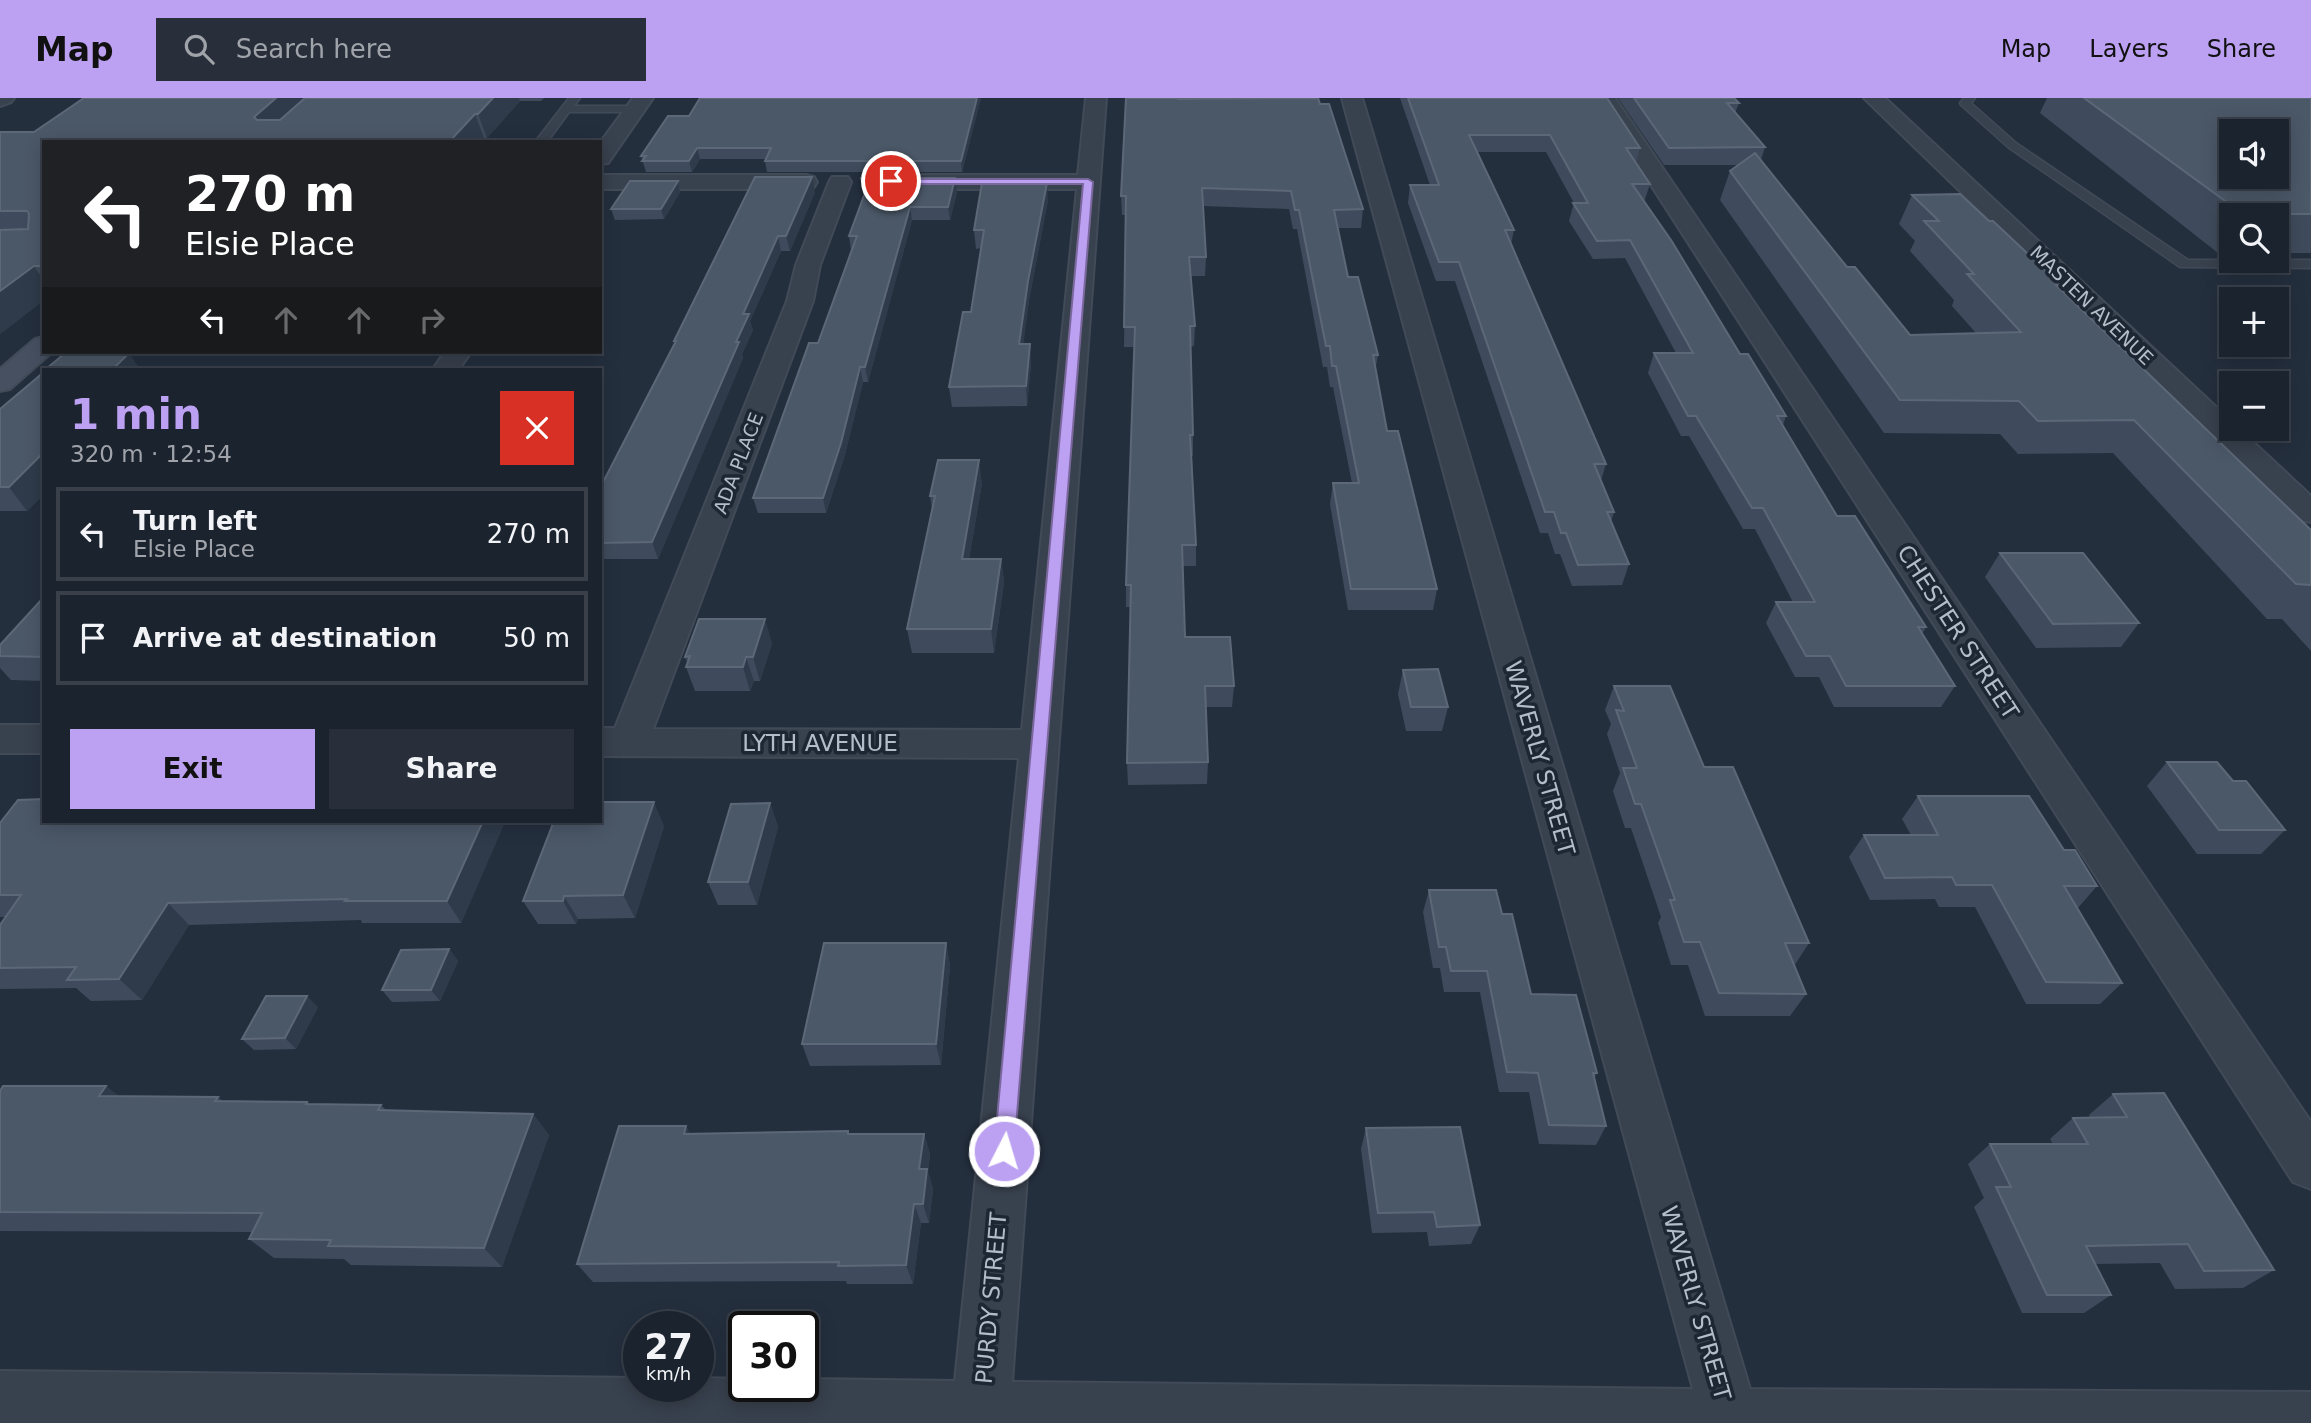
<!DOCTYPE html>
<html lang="en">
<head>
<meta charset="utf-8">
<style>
	:root { --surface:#1b232e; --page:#282f3a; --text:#f1f3f6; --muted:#a0a4aa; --line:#39404a; --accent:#bca0f2 }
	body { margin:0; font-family:"DejaVu Sans",sans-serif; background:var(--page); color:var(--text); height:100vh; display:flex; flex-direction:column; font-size:26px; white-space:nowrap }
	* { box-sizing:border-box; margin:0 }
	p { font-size:23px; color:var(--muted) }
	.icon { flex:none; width:38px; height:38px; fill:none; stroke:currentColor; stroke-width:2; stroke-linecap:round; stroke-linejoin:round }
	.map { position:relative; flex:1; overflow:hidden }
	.side { position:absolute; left:42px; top:270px; width:560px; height:455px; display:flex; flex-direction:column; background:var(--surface); border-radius:0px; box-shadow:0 4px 18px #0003,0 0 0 2px var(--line) }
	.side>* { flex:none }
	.banner { position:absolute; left:42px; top:42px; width:560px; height:214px; border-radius:0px; box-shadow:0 4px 18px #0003,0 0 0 2px var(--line); background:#202124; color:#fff; overflow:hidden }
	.tools { position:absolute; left:2219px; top:21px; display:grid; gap:14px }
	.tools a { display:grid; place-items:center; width:70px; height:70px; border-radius:0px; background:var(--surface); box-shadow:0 4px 18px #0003,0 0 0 2px var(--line); font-size:35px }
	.speed { position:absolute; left:623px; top:1213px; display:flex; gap:14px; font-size:35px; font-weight:700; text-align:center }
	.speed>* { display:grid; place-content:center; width:91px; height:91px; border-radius:50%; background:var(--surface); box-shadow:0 4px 18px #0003,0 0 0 2px var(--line); line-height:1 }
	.speed small { font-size:18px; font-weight:400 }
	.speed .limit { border:4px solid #111; border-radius:10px; background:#fff; color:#111 }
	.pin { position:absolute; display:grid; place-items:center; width:60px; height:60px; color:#fff; margin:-30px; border:4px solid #fff; border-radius:50%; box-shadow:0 2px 7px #0007 }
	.me { position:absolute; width:77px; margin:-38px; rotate:5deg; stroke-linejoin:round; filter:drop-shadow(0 0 5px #0008) }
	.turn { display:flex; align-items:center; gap:24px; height:147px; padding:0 28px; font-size:32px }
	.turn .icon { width:91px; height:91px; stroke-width:2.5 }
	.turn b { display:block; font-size:49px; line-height:60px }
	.lanes { display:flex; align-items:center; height:66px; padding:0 28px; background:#0003; justify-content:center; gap:35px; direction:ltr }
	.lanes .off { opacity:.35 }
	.round { display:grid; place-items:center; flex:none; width:74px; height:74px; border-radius:0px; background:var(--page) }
	.overview { display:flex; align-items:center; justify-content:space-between; height:119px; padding:0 28px }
	h1 { font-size:42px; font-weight:600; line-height:52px; color:var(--accent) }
	.action { display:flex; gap:14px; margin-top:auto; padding:14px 28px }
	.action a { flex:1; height:80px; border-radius:0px; background:var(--accent); color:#111; font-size:28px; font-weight:600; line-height:80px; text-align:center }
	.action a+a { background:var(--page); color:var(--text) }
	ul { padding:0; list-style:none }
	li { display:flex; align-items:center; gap:21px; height:94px; margin:0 14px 10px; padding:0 14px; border:4px solid var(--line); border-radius:0px }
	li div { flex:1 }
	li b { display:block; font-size:26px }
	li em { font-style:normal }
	header { display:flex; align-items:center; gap:42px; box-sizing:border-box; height:98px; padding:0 35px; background:var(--accent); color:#111 }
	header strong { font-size:33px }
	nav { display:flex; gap:38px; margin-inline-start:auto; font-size:24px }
	.search { width:490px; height:63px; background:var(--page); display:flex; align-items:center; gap:18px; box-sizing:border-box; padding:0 24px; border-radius:0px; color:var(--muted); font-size:26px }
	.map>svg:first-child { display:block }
</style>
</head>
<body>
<header>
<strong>Map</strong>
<div class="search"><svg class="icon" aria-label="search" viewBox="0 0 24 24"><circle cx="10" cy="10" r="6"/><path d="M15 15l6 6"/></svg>Search here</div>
<nav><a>Map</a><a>Layers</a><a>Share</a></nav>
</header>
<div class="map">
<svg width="2311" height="1325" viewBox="0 0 2311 1325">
	<rect width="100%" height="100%" fill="#242f3e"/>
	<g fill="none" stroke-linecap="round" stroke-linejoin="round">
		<defs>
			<g id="lane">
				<polygon points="569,0 580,0 574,8 635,8 640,11 635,14 569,14 547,44 535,44"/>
				<polygon points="1964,0 1975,0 1971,5 2016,45 2188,162 2311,162 2311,170 2180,169 2008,49 1961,7 1960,5"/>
			</g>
			<g id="street">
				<polygon points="0,0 14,0 11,4 0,8"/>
				<polygon points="633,0 653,0 608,65 600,66 600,45"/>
				<polygon points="1086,0 1106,0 1012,1284 1693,1291 1342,0 1362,0 1750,1291 2311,1294 2311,1325 0,1325 0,1273 639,1280 639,1288 698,1288 698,1280 744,1281 744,1288 803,1288 803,1281 955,1283 1019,660 600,658 600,630 615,630 787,203 796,167 829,84 832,79 848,79 851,84 820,167 813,203 653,631 1022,632 1077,91 905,91 897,89 894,84 897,79 905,77 1078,77"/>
				<polygon points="1595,0 1615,0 2311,1024 2311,1091 2293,1084"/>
				<polygon points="1864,0 1885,0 2231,323 2231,331 2239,331 2311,398 2311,424 2300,422"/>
				<polygon points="600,77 806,77 814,79 817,84 814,89 806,91 600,91"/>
				<polygon points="445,254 471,254 459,271 433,271"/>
				<rect x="0" y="627" width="44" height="28"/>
			</g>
			<polygon id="secondary" points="44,239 44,254 52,254 10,291 0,293 0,271 35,241"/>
		</defs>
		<!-- lane casing -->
		<use href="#lane" stroke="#414a57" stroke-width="3"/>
		<!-- street casing -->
		<use href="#street" stroke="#414a57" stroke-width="4"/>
		<!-- secondary casing -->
		<use href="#secondary" stroke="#414a57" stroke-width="4"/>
		<!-- lane -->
		<use href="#lane" fill="#38414e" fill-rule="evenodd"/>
		<!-- street -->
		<use href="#street" fill="#38414e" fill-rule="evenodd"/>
		<!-- secondary -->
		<use href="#secondary" fill="#465061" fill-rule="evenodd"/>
	</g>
	<!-- wall -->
	<g fill="#3f4b5c">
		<polygon points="84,0 544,0 541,3 520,3 487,40 484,40 481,44 44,44 44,202 0,236 0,34 34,34"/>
		<polygon points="700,0 981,0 962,74 767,74 765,63 766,61 700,61 692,74 646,74 641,58 689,18"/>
		<polygon points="1267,0 1318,0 1363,111 1361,130 1338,130 1348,179 1378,257 1375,273 1387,333 1437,491 1433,512 1348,512 1330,406 1333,385 1352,385 1333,289 1330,289 1327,269 1323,269 1297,131 1293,131 1289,111 1203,108 1206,159 1205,178 1191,178 1195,228 1194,248 1190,249 1193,337 1193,358 1192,358 1196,447 1196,468 1183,468 1185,539 1234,588 1232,609 1205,609 1208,664 1207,686 1128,687 1127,665 1131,509 1126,509 1126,487 1134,249 1124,249 1126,117 1122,117 1121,98 1178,1 1267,1"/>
		<polygon points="1400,0 1607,0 1640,50 1636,64 1650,86 1644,104 1740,256 1786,318 1783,327 1837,418 1926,529 1922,536 1955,588 1941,609 1834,609 1819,579 1795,579 1766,525 1776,504 1793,504 1755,431 1743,431 1689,338 1681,338 1648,275 1654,255 1676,255 1625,160 1593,161 1569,123 1574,105 1546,54 1477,54 1514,132 1511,146 1606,366 1601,382 1614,414 1611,424 1629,466 1622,487 1572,488 1560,456 1555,456 1548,435 1540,435 1455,183 1436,183 1408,105 1410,87 1430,87"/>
		<polygon points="1618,0 1734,0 1739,5 1735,15 1765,49 1761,62 1847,169 1910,237 1976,235 1952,208 1954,202 1910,153 1915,143 1899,126 1912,97 2060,186 2059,189 2311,432 2311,553 2282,521 2267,521 2113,355 2018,356 2000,336 1884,335 1720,102 1730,73 1738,67 1664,67"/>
		<polygon points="2047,0 2311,0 2311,155 2277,155 2277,117 2231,117 2231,155 2218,155 2040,15"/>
		<polygon points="860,80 957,94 950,122 912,122 868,284 863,284 844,360 826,415 758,415 753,400 818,245 851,152 849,138 865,95 863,94"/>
		<polygon points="678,83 680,94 664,121 615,122 611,111"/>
		<polygon points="815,94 790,153 781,153 750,223 753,232 742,256 743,260 658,461 600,461 600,390 675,246 674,243"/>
		<polygon points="1048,102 1029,202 1023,246 1031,266 1027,308 952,309 949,289 971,214 981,150 976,151 974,132"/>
		<polygon points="44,274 44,396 27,413 0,413 0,311"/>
		<polygon points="982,385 969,461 1001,461 1004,484 994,555 912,555 907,531 932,410 930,398"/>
		<polygon points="2000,455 2139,525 2121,549 2036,550 1985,479"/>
		<polygon points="44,500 44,583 11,582 0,570 0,547"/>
		<polygon points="772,545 760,583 754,583 750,593 695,593 686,569 688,566 685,559"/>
		<polygon points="1403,572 1448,609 1442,633 1406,633 1398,596"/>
		<polygon points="1614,588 1704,669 1809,845 1794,868 1806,896 1790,918 1705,918 1688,867 1671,867 1658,825 1661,819 1631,730 1625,730 1613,693 1620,675 1607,636 1611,626 1605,612"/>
		<polygon points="2167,664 2233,683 2285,732 2261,756 2197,756 2147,688"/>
		<polygon points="1918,698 2064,752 2097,788 2077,811 2122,885 2100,906 2026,906 1975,809 1939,809 1935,801 1870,802 1849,759 1864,737 1911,737 1902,721"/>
		<polygon points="770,705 778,729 757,807 718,807 708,784"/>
		<polygon points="44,723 504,726 461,825 362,825 361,822 189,827 142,902 91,903 76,890 0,891 0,827 6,819 0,819 0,725"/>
		<polygon points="664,728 635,820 578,821 576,826 538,826 523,803"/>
		<polygon points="1429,792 1502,816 1531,896 1597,975 1594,980 1606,1028 1596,1047 1539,1046 1529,994 1499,994 1480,894 1444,894 1440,870 1433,870 1423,814"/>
		<polygon points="946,845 950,868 941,967 810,968 802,946"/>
		<polygon points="449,851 458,863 440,903 392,904 382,892"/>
		<polygon points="318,909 296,951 254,952 242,941"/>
		<polygon points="0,993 119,998 218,999 222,1003 307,1004 310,1006 381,1007 386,1012 533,1016 549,1037 502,1169 351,1167 344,1161 274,1160 249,1141 252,1134 0,1133"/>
		<polygon points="2113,996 2274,1172 2243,1190 2175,1191 2160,1165 2095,1166 2111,1197 2084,1215 2022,1215 1974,1109 1984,1100 1968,1066 1990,1046 2053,1046 2050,1041 2073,1020 2090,1020 2089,1017"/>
		<polygon points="1366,1030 1480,1127 1471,1146 1429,1148 1427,1134 1372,1135 1361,1051"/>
		<polygon points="691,1036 924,1036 930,1056 928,1074 933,1091 929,1125 921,1125 913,1186 847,1186 846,1183 593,1184 577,1166"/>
	</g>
	<!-- shaded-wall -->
	<g fill="#2f3b4b">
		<polygon points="276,0 313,0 266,44 254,19"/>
		<polygon points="493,0 519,0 520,3 487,40 478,16"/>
		<polygon points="977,0 981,0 962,74 961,63"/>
		<polygon points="475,16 484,40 481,44 449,44"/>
		<polygon points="697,50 700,61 692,74 689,63"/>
		<polygon points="812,79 815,94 790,153 786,138"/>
		<polygon points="955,80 957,94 950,122 948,109"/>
		<polygon points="678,83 680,94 664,121 661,111"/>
		<polygon points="1047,85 1048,102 1029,202 1021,266 1019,246 1028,183"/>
		<polygon points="910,109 912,122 868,284 865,269"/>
		<polygon points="778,138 781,153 750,223 753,232 742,256 743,260 658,461 652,444 736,244 743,216"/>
		<polygon points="34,168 44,183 44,202 0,236 0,193"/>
		<polygon points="1030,246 1031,266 1027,308 1026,288"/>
		<polygon points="129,255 140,271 113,271"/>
		<polygon points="860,269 863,284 844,360 826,415 823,400"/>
		<polygon points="44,354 44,396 27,413 9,389"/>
		<polygon points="979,362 982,385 965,484 962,461"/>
		<polygon points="1001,461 1004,484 994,555 991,531"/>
		<polygon points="765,521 772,545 760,583 753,559"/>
		<polygon points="746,559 754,583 750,593 743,569"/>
		<polygon points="654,704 664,728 635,820 623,797"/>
		<polygon points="770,705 778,729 757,807 748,784"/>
		<polygon points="483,723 502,723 504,726 461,825 447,803"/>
		<polygon points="564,798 578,821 576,826 563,803"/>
		<polygon points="168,805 189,827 142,902 119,881"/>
		<polygon points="946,845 950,868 941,967 936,946"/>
		<polygon points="449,851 458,863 440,903 431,892"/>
		<polygon points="307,898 318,909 296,951 285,940"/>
		<polygon points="106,988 133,1009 99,998"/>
		<polygon points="533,1016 549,1037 502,1169 484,1150"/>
		<polygon points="686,1028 698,1048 684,1036"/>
		<polygon points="924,1036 930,1056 928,1074 933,1091 929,1125 923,1106 919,1071"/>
		<polygon points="914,1106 921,1125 913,1186 906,1167"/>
	</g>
	<!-- building -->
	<g fill="#4b5868" stroke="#5c6777" stroke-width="2" fill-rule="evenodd">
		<polygon points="84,0 276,0 254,19 257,22 280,22 305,0 493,0 478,16 475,16 449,44 44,44 44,166 42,168 34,168 0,193 0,132 28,131 29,116 27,113 0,113 0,34 34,34"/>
		<polygon points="700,0 977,0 961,63 765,63 771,50 697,50 689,63 642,63 646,58 641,58 668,18 689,18"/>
		<polygon points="1126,0 1178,0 1178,1 1318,0 1320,6 1329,6 1363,111 1334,112 1348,179 1358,179 1378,257 1373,257 1387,333 1398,333 1437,491 1351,491 1333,385 1359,385 1336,268 1332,268 1330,248 1326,248 1299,112 1295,112 1291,93 1202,90 1206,159 1189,159 1195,228 1190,228 1193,337 1190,337 1196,447 1182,447 1185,539 1230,539 1234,588 1205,588 1208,664 1127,665 1131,487 1126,487 1135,229 1124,229 1126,98 1121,98"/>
		<polygon points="1408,0 1607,0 1640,50 1626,50 1650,86 1632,86 1671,142 1740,256 1748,256 1786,318 1777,318 1837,418 1855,418 1926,529 1918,529 1955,588 1846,588 1830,558 1806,558 1776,504 1815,504 1763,410 1752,410 1696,318 1688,318 1654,255 1693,255 1630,142 1597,143 1573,105 1588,105 1550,37 1469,37 1514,132 1505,132 1606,366 1594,366 1614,414 1607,414 1629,466 1578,467 1566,435 1561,435 1554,414 1545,414 1459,164 1439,164 1410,87 1439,87"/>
		<polygon points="1634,0 1734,0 1739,5 1727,5 1765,49 1669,50"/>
		<path d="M2084,0H2311V116H2243ZM2231,33H2277V79H2231Z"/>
		<polygon points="1755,55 1847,169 1855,169 1910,237 2021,234 1967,176 1974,176 1924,123 1939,123 1912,97 1960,96 1989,123 1993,123 2060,186 2056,187 2311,432 2311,487 2296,486 2134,322 2038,323 2019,303 1900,302 1730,73"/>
		<polygon points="755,79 812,79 786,138 778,138 743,216 749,216 736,244 739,244 652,444 600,445 600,390 676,243 674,243"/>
		<polygon points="860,80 955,80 948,109 910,109 865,269 860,269 841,345 823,400 753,400 809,245 818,245 857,138 849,138 869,84"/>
		<polygon points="630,83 678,83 661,111 611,111"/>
		<polygon points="982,85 1047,85 1028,183 1019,246 1030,246 1026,288 949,289 963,214 971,214 984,132 974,132"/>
		<polygon points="129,255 113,271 46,271 64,256"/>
		<polygon points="44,274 44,354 9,389 0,389 0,311"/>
		<polygon points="938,362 979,362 962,461 1001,461 991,531 907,531 935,398 930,398"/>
		<polygon points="2000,455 2083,455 2139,525 2053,526"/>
		<polygon points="43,500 44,559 0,558 0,547"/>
		<polygon points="699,521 765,521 753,559 746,559 743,569 686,569 690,558 685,559"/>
		<polygon points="1438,571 1448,609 1411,609 1403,572"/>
		<polygon points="1614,588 1670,588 1704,669 1733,669 1809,845 1785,845 1806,896 1719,895 1700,844 1684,844 1670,802 1675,802 1641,706 1635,706 1623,670 1637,670 1616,612 1624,613"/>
		<polygon points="2167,664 2217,664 2233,683 2246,683 2285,732 2219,732"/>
		<polygon points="1918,698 2029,698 2064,752 2075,752 2097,788 2064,788 2122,885 2046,884 1992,787 1956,787 1952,779 1885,780 1864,737 1938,737"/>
		<polygon points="44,701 44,723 483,723 447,803 345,803 347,801 168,805 119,881 67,882 76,869 0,870 0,827 21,797 0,797 0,725 18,702"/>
		<polygon points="600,704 654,704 623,797 564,798 563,803 523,803 554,723 600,723"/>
		<polygon points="770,705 748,784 708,784 731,706"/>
		<polygon points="1429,792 1496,792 1502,816 1512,816 1531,896 1576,897 1597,975 1593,975 1606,1028 1549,1027 1538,975 1507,974 1487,873 1451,873 1446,849 1439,849"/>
		<polygon points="824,845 946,845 936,946 802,946"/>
		<polygon points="449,851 431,892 382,892 401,852"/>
		<polygon points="266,898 307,898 285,940 242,941"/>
		<polygon points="3,988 106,988 99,998 218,999 215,1003 307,1004 306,1006 381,1007 378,1012 533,1016 484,1150 328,1148 331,1142 249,1141 262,1115 0,1114 0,993"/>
		<polygon points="2164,995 2274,1172 2204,1173 2188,1146 2086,1148 2111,1197 2047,1197 1996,1089 2011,1089 1990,1046 2088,1046 2073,1020 2127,1019 2113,996"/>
		<polygon points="619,1028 686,1028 684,1036 848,1033 848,1036 924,1036 919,1071 927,1071 923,1106 914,1106 906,1167 838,1168 839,1164 577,1166"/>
		<polygon points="1460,1029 1480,1127 1437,1129 1434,1114 1378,1115 1366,1030"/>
	</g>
	<!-- route -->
	<polygon fill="#bca0f2" stroke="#7a689d" stroke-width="2" points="1088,81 1093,84 1014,1053 1011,1060 1004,1063 997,1060 994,1053 1083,86 891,86 887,83 891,81"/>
	<g text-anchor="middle" stroke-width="7" stroke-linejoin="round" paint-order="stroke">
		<!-- far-street labels -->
		<g font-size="19" fill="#b4bcc9" stroke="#1d2633">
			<text transform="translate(2092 207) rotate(44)" y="7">MASTEN AVENUE</text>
			<text transform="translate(738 365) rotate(-69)" y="7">ADA PLACE</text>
		</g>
		<!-- street labels -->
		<g font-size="23" fill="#b4bcc9" stroke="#1d2633">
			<text transform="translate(1958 534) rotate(57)" y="8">CHESTER STREET</text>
			<text x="820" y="653">LYTH AVENUE</text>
			<text transform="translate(1540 660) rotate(74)" y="8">WAVERLY STREET</text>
			<text transform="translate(991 1200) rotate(-85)" y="8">PURDY STREET</text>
			<text transform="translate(1696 1205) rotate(74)" y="8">WAVERLY STREET</text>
		</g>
	</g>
</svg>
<div class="tools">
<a><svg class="icon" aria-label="sound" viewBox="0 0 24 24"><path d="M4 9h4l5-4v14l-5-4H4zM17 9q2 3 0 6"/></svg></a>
<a><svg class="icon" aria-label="search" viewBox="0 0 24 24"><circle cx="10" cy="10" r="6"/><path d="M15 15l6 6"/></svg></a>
<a>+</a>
<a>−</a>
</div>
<div class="speed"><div>27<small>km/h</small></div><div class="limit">30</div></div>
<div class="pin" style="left:891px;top:83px;background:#d93025"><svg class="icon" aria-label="arrive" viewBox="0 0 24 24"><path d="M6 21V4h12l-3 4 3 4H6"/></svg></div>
<svg class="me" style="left:1004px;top:1053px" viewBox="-20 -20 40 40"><circle r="17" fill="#bca0f2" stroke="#fff" stroke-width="3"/><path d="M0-11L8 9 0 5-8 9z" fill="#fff"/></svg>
<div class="banner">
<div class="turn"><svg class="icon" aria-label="left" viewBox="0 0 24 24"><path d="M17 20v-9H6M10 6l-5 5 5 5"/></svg><div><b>270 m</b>Elsie Place</div></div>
<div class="lanes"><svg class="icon" aria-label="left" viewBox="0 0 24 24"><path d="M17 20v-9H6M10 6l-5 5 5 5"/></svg><svg class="icon off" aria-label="ahead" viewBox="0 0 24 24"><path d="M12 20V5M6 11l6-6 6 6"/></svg><svg class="icon off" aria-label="ahead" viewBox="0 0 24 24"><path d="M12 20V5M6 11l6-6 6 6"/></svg><svg class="icon off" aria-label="right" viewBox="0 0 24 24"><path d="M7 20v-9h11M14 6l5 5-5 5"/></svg></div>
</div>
<section class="side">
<div class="overview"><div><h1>1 min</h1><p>320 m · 12:54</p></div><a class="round" style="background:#d93025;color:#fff"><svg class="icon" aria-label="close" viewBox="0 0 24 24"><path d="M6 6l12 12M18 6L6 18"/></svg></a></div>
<ul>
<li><svg class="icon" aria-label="left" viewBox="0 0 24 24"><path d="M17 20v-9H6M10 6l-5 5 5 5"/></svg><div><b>Turn left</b><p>Elsie Place</p></div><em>270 m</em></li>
<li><svg class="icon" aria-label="arrive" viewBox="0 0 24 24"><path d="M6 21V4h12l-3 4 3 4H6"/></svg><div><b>Arrive at destination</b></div><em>50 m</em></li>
</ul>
<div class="action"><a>Exit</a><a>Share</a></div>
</section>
</div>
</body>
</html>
